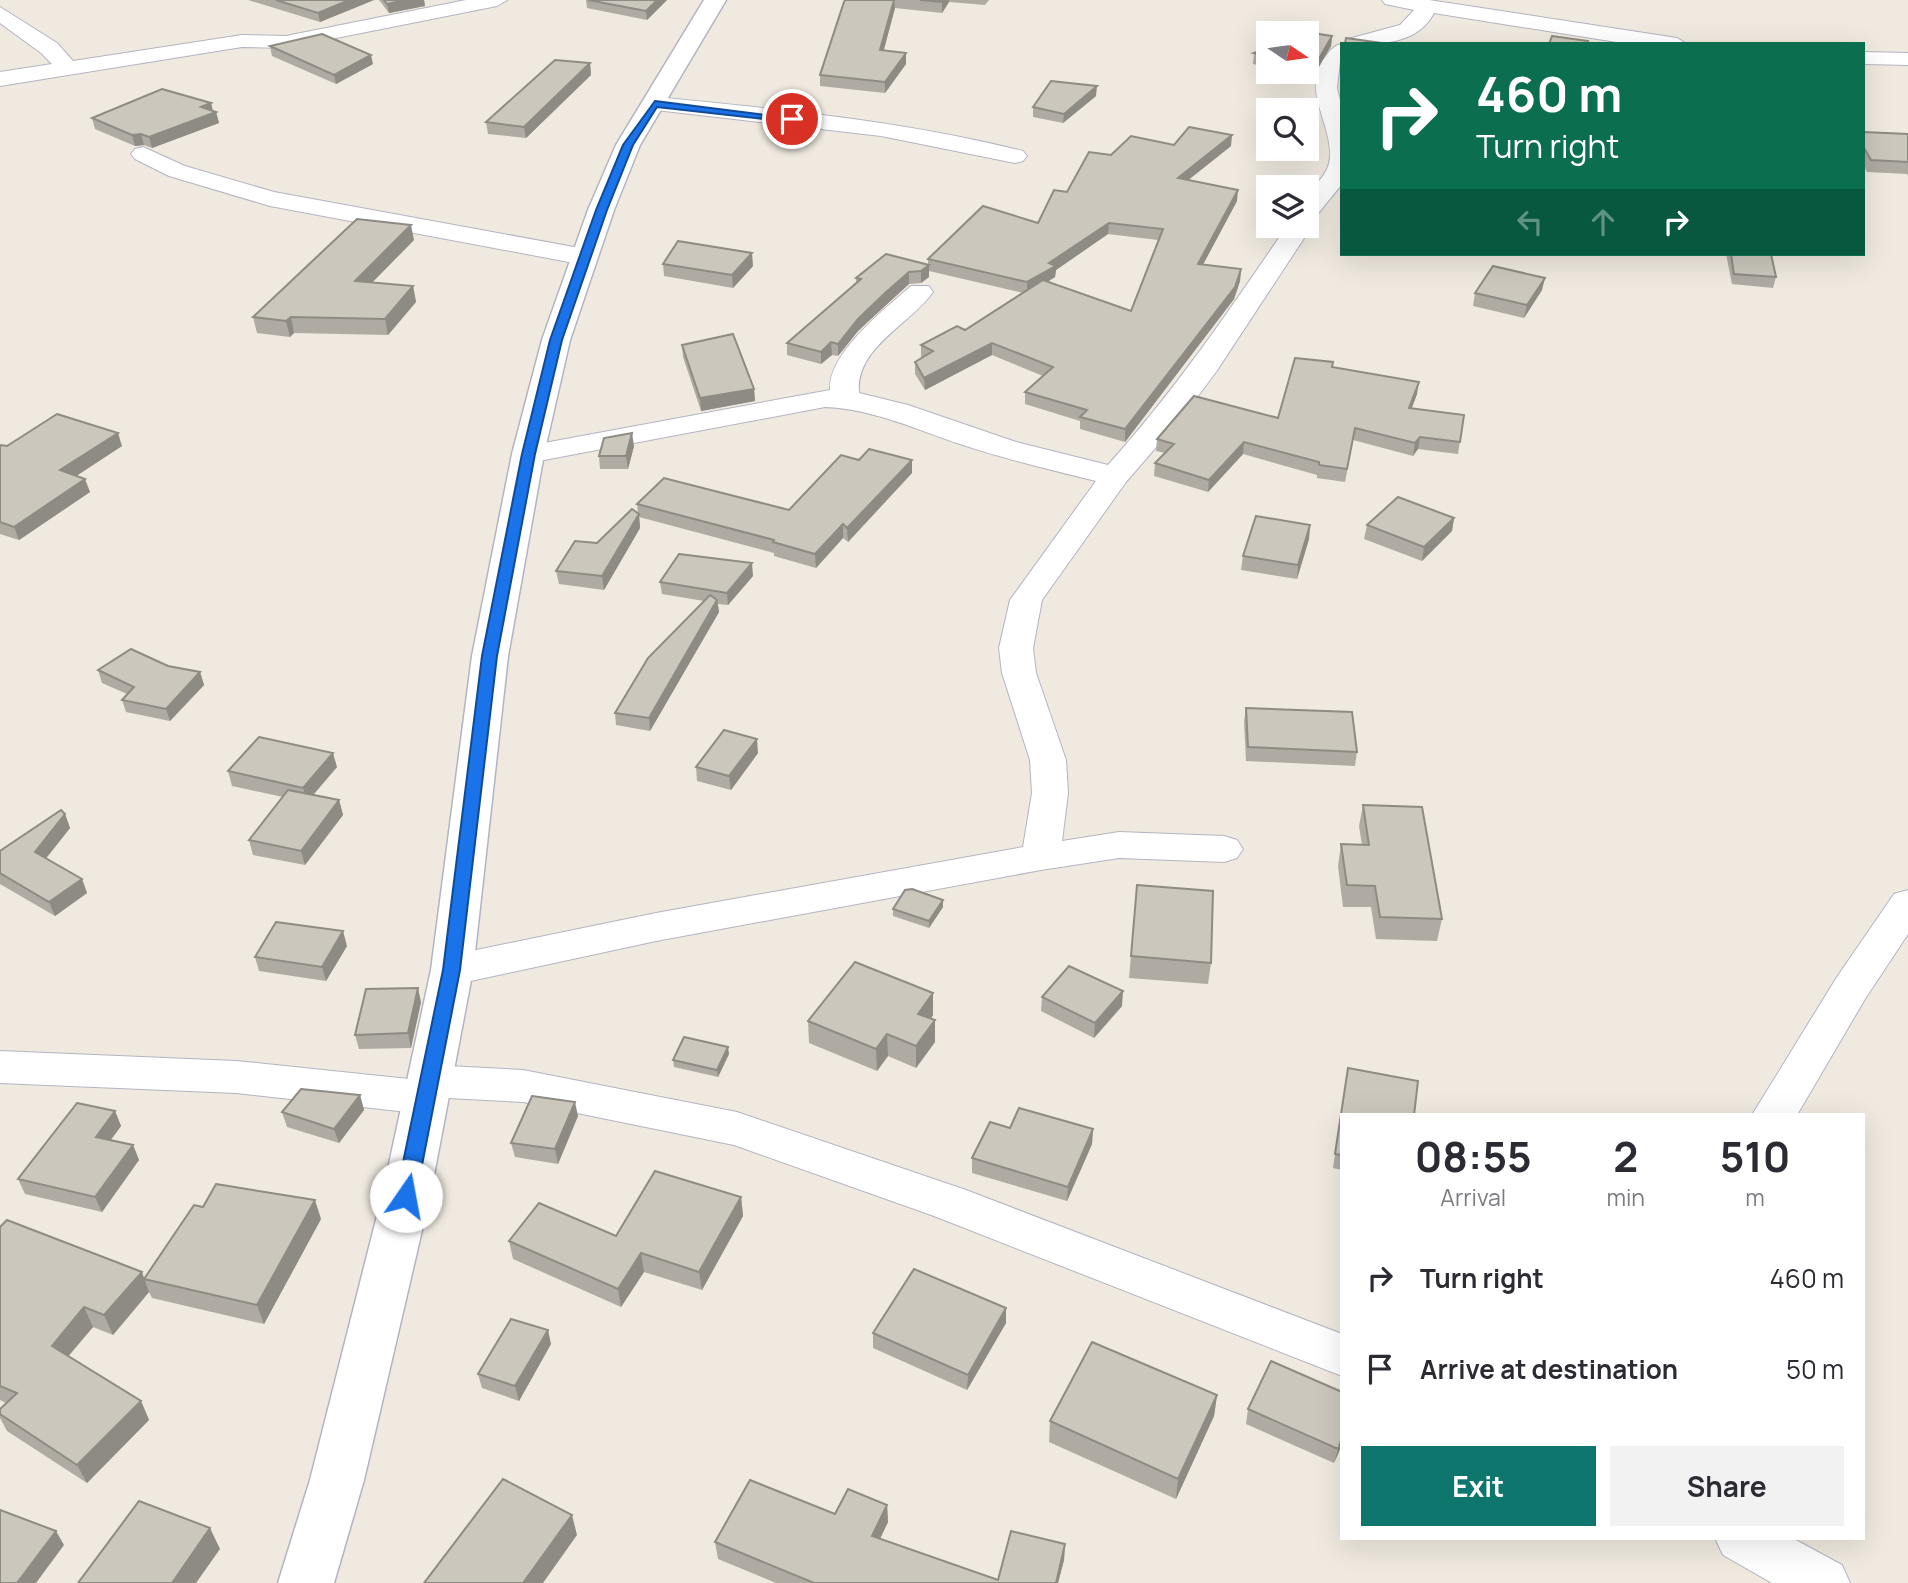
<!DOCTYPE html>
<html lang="en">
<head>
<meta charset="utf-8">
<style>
	:root { --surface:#fff; --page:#f2f2f3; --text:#2b2b33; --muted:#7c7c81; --accent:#0f766e }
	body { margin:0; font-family:Manrope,sans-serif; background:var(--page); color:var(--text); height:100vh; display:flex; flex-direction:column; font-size:26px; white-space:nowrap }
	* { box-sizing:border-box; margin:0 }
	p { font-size:23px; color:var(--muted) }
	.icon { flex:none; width:38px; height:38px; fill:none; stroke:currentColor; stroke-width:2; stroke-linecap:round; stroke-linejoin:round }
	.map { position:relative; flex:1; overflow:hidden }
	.details { position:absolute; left:1340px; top:1113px; width:525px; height:427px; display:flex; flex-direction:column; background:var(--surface); border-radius:0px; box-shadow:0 7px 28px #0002 }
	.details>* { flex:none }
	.banner { position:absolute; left:1340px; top:42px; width:525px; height:214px; border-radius:0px; box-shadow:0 7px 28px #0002; background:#0b6e4f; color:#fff; overflow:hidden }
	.needle { width:46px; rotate:103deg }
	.fabs { position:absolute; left:1256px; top:21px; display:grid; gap:14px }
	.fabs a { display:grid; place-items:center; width:63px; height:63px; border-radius:0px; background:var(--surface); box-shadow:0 7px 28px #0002; font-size:35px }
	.pin { position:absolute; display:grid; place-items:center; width:60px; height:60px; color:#fff; margin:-30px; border:4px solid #fff; border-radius:50%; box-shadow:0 2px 7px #0007 }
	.me { position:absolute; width:77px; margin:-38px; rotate:12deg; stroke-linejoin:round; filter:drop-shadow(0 0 5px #0008) }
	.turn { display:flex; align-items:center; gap:24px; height:147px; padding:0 21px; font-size:32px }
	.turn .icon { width:91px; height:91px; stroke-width:2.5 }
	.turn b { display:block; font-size:49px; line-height:60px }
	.lanes { display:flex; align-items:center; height:66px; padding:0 21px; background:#0003; justify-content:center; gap:35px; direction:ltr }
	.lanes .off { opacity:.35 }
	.eta { display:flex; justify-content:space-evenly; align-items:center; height:119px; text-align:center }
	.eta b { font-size:42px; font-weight:700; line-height:49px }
	.button { display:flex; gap:14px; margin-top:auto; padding:14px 21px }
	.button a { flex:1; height:80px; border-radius:0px; background:var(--accent); color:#fff; font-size:28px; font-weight:700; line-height:80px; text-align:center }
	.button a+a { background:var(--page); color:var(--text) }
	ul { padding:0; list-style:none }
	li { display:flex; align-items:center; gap:21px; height:91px; padding:0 21px }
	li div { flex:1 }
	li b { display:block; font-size:26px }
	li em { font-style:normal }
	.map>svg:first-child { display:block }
</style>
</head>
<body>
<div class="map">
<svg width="1908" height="1583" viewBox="0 0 1908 1583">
	<rect width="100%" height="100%" fill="#efe9df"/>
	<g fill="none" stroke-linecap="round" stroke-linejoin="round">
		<defs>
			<g id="minor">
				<polygon points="466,0 507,0 497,6 286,48 242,47 0,86 0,72 52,64 41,53 0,23 0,7 57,43 73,61 242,35 286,36"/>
				<path d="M1382,0H1429L1677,38L1687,44H1629L1434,13C1417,46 1377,44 1346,44L1348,39L1400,25L1414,10L1385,4Z"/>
				<path d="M1342,44L1337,88L1342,108V184L1316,216L1307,218V194C1317,183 1329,173 1330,157C1332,123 1300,87 1326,56C1331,49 1335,45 1342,44Z"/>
				<polygon points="1864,52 1908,53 1908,65 1864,64"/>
				<path d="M655,97C779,109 902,121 1023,151L1027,156L1023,161L1015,163L881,136L647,109L644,104Z"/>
				<polygon points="143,147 185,166 274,192 585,249 594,252 598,257 594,262 585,265 270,206 169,176 135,159 131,154 135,149"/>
				<path d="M1308,221L1312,226L1216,372L1183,416L1126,482L1042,600L1033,648L1036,673L1066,760L1068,793L1062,841L1119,832L1224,836L1237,840L1243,849L1237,858L1224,862L1119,858L1041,870L656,941L452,985L438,980L432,970L438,960L452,955L656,913L1023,847L1032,793L1030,760L1002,673L999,648L1010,600L1096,481C1050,470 1005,459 960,444C915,429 873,409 825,407L528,463L517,460L513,454L517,448L830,390C828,353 885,309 911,286H929L933,292C911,324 855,347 859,393L908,405L1016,442L1108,465C1177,388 1229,311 1287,226H1307Z"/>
				<polygon points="1908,890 1908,934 1865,999 1797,1115 1752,1115 1837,977 1894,894"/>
				<polygon points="0,1051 236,1061 409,1079 414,1069 429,1065 523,1070 737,1112 966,1190 1342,1334 1342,1376 934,1216 734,1145 523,1102 447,1098 441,1109 426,1114 236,1093 0,1083"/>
				<polygon points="1715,1538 1792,1538 1842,1565 1850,1583 1772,1583 1723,1555"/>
			</g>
			<polygon id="tertiary" points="704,0 726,0 640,145 614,210 570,340 544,454 508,656 473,970 430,1196 364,1480 334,1583 278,1583 310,1480 382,1196 431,970 472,656 512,454 542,340 588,210 616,145"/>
		</defs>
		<!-- minor casing -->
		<use href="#minor" stroke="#b3b4c1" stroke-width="2"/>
		<!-- tertiary casing -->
		<use href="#tertiary" stroke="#b3b4c1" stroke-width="3"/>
		<!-- minor -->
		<use href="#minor" fill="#fff" fill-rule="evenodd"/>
		<!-- tertiary -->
		<use href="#tertiary" fill="#fff" fill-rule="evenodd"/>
	</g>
	<!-- wall -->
	<g fill="#afaba3" fill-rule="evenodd">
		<polygon points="248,0 374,0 320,22"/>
		<polygon points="379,0 424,0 425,6 389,13"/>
		<polygon points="586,0 667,0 647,20 587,8"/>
		<polygon points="845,0 989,0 985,5 949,2 942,13 895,8 883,51 906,53 906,64 885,93 820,86 820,75"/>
		<polygon points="1307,33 1332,36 1331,46 1314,75 1297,72 1307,72"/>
		<polygon points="270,46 373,64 336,84 272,56"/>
		<polygon points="1269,47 1269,67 1253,64 1254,53"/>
		<polygon points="590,63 591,75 526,138 488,134 486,122"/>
		<polygon points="1096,96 1063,123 1033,117 1033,107"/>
		<polygon points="211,103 213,111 216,112 219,123 152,148 144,145 135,146 95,129 92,118"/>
		<polygon points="1864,132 1908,134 1908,176 1907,174 1867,172 1864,166"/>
		<path d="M1174,145L1231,146L1188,180L1237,201L1203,264L1241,269L1240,281L1234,299L1125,442L1080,429V421L1025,404V392L1043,376L992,355L925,390L915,374V362L922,357H921V345L965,330L1023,293L929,271V277L921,283L909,284L885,305L858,331L838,356L832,355L821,364L787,355V343L856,284V278L928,265V259L1038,223L1067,192L1111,155ZM1108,234L1158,240L1131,311L1048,282L1055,277L1056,270Z"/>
		<polygon points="414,240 372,282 413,286 416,302 388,335 294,333 290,337 257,333 253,317"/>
		<polygon points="1726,254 1771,254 1776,277 1773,288 1732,284"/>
		<polygon points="663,264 753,266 733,288 664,276"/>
		<polygon points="1542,290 1524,318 1473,306 1475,293"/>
		<polygon points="682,345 754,389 755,401 701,411 683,357"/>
		<polygon points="1332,367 1417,394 1412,408 1464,415 1458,454 1418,449 1413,456 1353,440 1345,482 1317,478 1317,475 1243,454 1208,492 1154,476 1155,463 1165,453 1156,451 1157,439 1278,418"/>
		<polygon points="0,446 122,446 76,476 90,492 19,540 0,534"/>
		<polygon points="634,446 628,469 600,469 599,456"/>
		<polygon points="912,473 848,542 843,538 816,568 774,556 774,553 639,517 640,528 604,590 559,584 556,571 638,514 637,504 789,510"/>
		<polygon points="1454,518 1452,531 1422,561 1364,539 1367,525"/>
		<polygon points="1310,525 1309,539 1297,579 1241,570 1243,556"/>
		<polygon points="753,576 728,605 718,604 719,612 650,731 616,725 615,713 704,601 662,594 660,582"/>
		<polygon points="168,666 200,672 204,685 170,721 126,712 122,700 127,694 102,683 98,670"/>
		<polygon points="1246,708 1357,752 1355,766 1246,761 1244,722"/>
		<polygon points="758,753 731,790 697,781 696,767"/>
		<polygon points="337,767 313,795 339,800 343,815 305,865 253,855 249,840 283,797 232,786 228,771"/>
		<polygon points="1363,805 1442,919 1437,941 1376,939 1371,907 1343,907 1338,866 1341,844 1362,845 1359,826"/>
		<polygon points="65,814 70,828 46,858 82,879 87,893 55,916 0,884 0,851"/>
		<polygon points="1137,885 1211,963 1208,984 1129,978"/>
		<polygon points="943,900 943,907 929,928 893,916 893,909"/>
		<polygon points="347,946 326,981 259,971 255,957"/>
		<polygon points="933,993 933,1015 931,1019 935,1020 935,1042 916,1068 888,1056 877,1071 809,1043 808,1021"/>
		<polygon points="1042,997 1122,1006 1094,1038 1041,1011"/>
		<polygon points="421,1002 411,1048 359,1049 355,1035"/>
		<polygon points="729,1054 718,1077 674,1067 673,1060"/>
		<polygon points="1348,1068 1342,1115 1342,1170 1333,1168"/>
		<polygon points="360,1095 364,1110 339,1143 287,1127 282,1112"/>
		<polygon points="115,1111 121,1126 111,1140 133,1145 139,1160 102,1212 25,1194 18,1179"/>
		<polygon points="578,1116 558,1164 515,1157 511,1143"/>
		<polygon points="1010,1128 1093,1129 1092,1144 1067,1201 972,1173 972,1158"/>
		<polygon points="741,1197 743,1216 702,1290 644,1272 621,1307 513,1259 509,1241 616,1236"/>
		<polygon points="203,1207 321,1219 264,1324 152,1298 149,1292 113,1335 93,1327 68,1356 141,1401 149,1420 87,1483 7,1431 0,1418 0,1409 6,1403 0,1400 0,1227 144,1278"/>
		<polygon points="1006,1323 967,1390 873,1348 873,1333"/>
		<polygon points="551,1344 519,1401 482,1388 478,1374"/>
		<polygon points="1217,1395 1214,1416 1176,1499 1049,1442 1050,1421"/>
		<polygon points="1248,1409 1342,1445 1334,1463 1246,1424"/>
		<polygon points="887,1505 888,1522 880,1539 998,1580 1065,1544 1064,1560 1058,1583 776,1583 718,1559 715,1542 835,1514"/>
	</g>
	<!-- shaded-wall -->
	<g fill="#8e8b84">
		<polygon points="349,0 374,0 320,22 318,13"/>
		<polygon points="405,0 424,0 425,6 389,13 387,4"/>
		<polygon points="657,0 667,0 647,20 646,11"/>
		<polygon points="894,0 895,8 881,61 880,50"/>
		<polygon points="943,0 949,0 949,2 942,13 942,2"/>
		<polygon points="1332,36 1331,46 1314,75 1316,64"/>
		<polygon points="906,53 906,64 885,93 885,82"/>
		<polygon points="371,55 373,64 336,84 334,75"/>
		<polygon points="590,63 591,75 526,138 524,127"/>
		<polygon points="1097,86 1096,96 1063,123 1064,114"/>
		<polygon points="211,103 213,113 216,112 219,123 152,148 149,137"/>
		<polygon points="141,134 144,145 135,146 132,135"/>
		<polygon points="1232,135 1231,146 1177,189 1178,178"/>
		<polygon points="1238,190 1237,201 1197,276 1198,264"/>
		<polygon points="1109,223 1108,234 1056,270 1055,277 1027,293 1027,282 1049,263"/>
		<polygon points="411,225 414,240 359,296 355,281"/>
		<polygon points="752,253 753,266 733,288 732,275"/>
		<polygon points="929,265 929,277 921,283 921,271"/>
		<polygon points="1241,269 1240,281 1234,299 1125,442 1125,429"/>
		<polygon points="909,272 909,284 858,331 838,356 838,344 858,319"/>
		<polygon points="1545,278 1542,290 1524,318 1527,305"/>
		<polygon points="413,286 416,302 388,335 385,319"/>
		<polygon points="291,317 294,333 290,337 286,321"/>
		<polygon points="831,342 832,355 821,364 821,352"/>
		<polygon points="992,343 992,355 925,390 924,378"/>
		<polygon points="1419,382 1417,394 1407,420 1409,408"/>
		<polygon points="754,389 755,401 701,411 700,398"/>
		<polygon points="118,433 122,446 64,484 60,470"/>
		<polygon points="632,433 634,446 628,469 626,456"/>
		<polygon points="1420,437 1418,449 1413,456 1415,443"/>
		<polygon points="1244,442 1243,454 1208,492 1209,480"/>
		<polygon points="912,460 912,473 848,542 847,528"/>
		<polygon points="85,479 90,492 19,540 14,527"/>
		<polygon points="639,514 640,528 604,590 602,576"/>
		<polygon points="1454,518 1452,531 1422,561 1424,547"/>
		<polygon points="843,524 843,538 816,568 815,554"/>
		<polygon points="1310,525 1309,539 1297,579 1298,565"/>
		<polygon points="752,563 753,576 728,605 727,593"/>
		<polygon points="717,600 719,612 650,731 649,718"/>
		<polygon points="200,672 204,685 170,721 166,709"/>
		<polygon points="757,739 758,753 731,790 729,776"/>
		<polygon points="333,753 337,767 307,802 303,788"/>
		<polygon points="339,800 343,815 305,865 301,851"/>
		<polygon points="65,814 70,828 40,866 35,852"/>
		<polygon points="82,879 87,893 55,916 49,902"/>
		<polygon points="943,900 943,907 929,928 929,921"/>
		<polygon points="343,931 347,946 326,981 322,967"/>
		<polygon points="418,988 421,1002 411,1048 408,1033"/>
		<polygon points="1123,991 1122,1006 1094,1038 1095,1023"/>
		<polygon points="933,993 933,1015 919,1035 918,1014"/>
		<polygon points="935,1020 935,1042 916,1068 916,1046"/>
		<polygon points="887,1034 888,1056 877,1071 876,1049"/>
		<polygon points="728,1047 729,1054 718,1077 717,1070"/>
		<polygon points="360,1095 364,1110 339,1143 334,1129"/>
		<polygon points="575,1102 578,1116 558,1164 555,1149"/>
		<polygon points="115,1111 121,1126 102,1151 96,1137"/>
		<polygon points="1093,1129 1092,1144 1067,1201 1068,1187"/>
		<polygon points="133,1145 139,1160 102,1212 95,1197"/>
		<polygon points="741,1197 743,1216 702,1290 699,1272"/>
		<polygon points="315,1200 321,1219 264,1324 257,1305"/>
		<polygon points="641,1253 644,1272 621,1307 618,1289"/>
		<polygon points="142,1272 149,1292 113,1335 104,1315"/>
		<polygon points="84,1307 93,1327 61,1365 52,1346"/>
		<polygon points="1006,1308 1006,1323 967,1390 968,1375"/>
		<polygon points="548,1330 551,1344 519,1401 515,1386"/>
		<polygon points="1217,1395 1214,1416 1176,1499 1178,1479"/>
		<polygon points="141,1401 149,1420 87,1483 77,1465"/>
		<polygon points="1342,1438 1342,1445 1334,1463 1338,1449"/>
		<polygon points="887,1505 888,1522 873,1553 872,1536"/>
		<polygon points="572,1515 577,1535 543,1583 523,1583"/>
		<polygon points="210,1528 220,1549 196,1583 172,1583"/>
		<polygon points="56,1531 64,1545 36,1583 17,1583"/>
		<polygon points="1065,1544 1064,1560 1058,1583 1056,1583"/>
	</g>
	<!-- building -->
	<g fill="#cbc7bd" stroke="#8e8b84" stroke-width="2">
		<polygon points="276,0 349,0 318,13"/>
		<polygon points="384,0 405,0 387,4"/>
		<polygon points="588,0 657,0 646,11"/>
		<polygon points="845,0 894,0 880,50 906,53 885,82 820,75 844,2"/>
		<polygon points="920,0 943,0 942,2"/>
		<polygon points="1306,32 1332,36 1316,64 1307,62 1307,33 1302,33"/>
		<polygon points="322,34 371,55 334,75 270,46"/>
		<polygon points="1552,36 1588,41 1587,44 1549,44"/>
		<polygon points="1346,38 1389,44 1345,44"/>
		<polygon points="1269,47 1269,55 1254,53"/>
		<polygon points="555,60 590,63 524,127 486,122"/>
		<polygon points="1051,81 1097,86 1064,114 1033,107"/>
		<polygon points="162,89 211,103 201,107 216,112 149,137 141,134 132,135 92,118"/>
		<polygon points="1189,127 1232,135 1178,178 1238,190 1198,264 1241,269 1235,287 1125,429 1080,417 1087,410 1025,392 1053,367 992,343 924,378 915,362 933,351 921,345 957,326 965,330 1043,280 1131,311 1163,229 1109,223 1049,263 1056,266 1027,282 928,259 983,206 1038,223 1054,190 1067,192 1089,152 1111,155 1131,136 1174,145"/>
		<polygon points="1864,132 1908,134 1908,162 1871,160 1864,148"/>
		<polygon points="357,219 411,225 355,281 413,286 385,319 291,317 286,321 253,317"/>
		<polygon points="678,241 752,253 732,275 663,264"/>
		<polygon points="886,254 929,265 921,271 909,272 885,293 858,319 838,344 831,342 821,352 787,343 861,279 856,278"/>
		<polygon points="1731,254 1771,254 1776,277 1734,274"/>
		<polygon points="1493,266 1545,278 1527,305 1475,293"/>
		<polygon points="733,334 754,389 700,398 682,345"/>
		<polygon points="1295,358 1333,362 1332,367 1419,382 1409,408 1464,415 1460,442 1420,437 1415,443 1355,428 1347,469 1319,465 1319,462 1244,442 1209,480 1155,463 1174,444 1157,439 1194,396 1278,418"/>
		<polygon points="57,414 118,433 60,470 85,479 14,527 0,522 0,446 1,445 7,446"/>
		<polygon points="632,433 626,456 599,456 604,438"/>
		<polygon points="869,449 912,460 847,528 843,524 815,554 773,542 774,540 637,504 664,478 789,510 841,455 859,460"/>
		<polygon points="1398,497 1454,518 1424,547 1367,525"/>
		<polygon points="632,509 639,514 602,576 556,571 575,541 597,543"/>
		<polygon points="1256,516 1310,525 1298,565 1243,556"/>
		<polygon points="679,554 752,563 727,593 660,582"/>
		<polygon points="710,595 717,600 649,718 615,713 648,658"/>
		<polygon points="131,649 168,666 200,672 166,709 122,700 134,687 98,670"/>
		<polygon points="1246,708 1352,712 1357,752 1248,747"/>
		<polygon points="724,730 757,739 729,776 696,767"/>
		<polygon points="259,737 333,753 303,788 228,771"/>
		<polygon points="288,790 339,800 301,851 249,840"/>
		<polygon points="1363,805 1422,807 1442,919 1380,917 1375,886 1347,885 1341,844 1369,845"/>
		<polygon points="61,810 65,814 35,852 82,879 49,902 0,873 0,851"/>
		<polygon points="1137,885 1213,891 1211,963 1131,956"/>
		<polygon points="912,889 943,900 929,921 893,909 905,890"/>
		<polygon points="276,922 343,931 322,967 255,957"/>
		<polygon points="855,962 933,993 918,1014 935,1020 916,1046 887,1034 876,1049 808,1021"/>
		<polygon points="1069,966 1123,991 1095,1023 1042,997"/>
		<polygon points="418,988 408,1033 355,1035 366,989"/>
		<polygon points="684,1037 728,1047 717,1070 673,1060"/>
		<polygon points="1348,1068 1418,1081 1414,1115 1342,1115 1342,1155 1335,1154"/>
		<polygon points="301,1089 360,1095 334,1129 282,1112"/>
		<polygon points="532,1096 575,1102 555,1149 511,1143"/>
		<polygon points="77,1103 115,1111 96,1137 133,1145 95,1197 18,1179"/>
		<polygon points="1019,1108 1093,1129 1068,1187 972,1158 990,1122 1010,1128"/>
		<polygon points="655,1171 741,1197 699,1272 641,1253 618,1289 509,1241 539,1203 616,1236"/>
		<polygon points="216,1184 315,1200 257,1305 144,1279 194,1205 203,1207"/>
		<polygon points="7,1220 142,1272 104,1315 84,1307 52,1346 141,1401 77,1465 0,1414 0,1409 17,1393 0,1386 0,1227"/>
		<polygon points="914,1269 1006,1308 968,1375 873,1333"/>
		<polygon points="511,1319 548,1330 515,1386 478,1374"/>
		<polygon points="1092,1342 1217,1395 1178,1479 1050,1421"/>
		<polygon points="1271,1361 1342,1392 1342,1438 1338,1449 1248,1409"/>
		<polygon points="503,1479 572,1515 523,1583 424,1583"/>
		<polygon points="750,1480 835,1514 848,1489 887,1505 872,1536 998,1580 1011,1531 1065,1544 1056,1583 814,1583 715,1542"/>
		<polygon points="139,1501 210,1528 172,1583 78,1583"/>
		<polygon points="0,1510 56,1531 17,1583 0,1583"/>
	</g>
	<!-- route -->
	<polygon fill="#1a73e8" stroke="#114b97" stroke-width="2" points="655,101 797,119 792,122 657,107 633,145 607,210 562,340 535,454 497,656 460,970 416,1196 413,1201 399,1201 396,1196 443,970 482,656 522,454 550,340 596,210 623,145"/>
</svg>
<div class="fabs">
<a><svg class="needle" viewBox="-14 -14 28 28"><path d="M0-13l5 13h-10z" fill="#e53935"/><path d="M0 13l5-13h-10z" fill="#7c7c81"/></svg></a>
<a><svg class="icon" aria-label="search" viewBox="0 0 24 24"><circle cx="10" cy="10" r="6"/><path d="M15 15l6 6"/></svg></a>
<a><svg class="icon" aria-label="layers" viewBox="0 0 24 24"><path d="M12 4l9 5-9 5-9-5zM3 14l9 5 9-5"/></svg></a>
</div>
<div class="pin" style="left:792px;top:119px;background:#d93025"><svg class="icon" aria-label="arrive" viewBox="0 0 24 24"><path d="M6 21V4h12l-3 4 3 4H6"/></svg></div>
<svg class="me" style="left:406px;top:1196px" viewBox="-20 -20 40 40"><circle r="19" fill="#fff"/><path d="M0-13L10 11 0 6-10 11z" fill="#1a73e8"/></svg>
<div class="banner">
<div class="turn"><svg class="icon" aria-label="right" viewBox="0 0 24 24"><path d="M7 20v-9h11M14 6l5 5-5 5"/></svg><div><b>460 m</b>Turn right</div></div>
<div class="lanes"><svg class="icon off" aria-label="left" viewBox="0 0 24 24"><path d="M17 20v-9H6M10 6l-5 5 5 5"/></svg><svg class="icon off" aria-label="ahead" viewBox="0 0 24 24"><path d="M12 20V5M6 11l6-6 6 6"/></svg><svg class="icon" aria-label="right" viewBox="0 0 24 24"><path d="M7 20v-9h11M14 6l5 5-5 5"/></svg></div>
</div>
<section class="details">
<div class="eta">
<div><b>08:55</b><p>Arrival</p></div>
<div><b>2</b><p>min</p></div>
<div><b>510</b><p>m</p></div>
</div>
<ul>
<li><svg class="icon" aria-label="right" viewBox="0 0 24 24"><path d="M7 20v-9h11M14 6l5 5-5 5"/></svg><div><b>Turn right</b></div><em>460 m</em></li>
<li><svg class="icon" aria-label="arrive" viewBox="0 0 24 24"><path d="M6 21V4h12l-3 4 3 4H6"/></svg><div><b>Arrive at destination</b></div><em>50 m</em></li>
</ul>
<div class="button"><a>Exit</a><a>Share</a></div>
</section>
</div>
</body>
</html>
